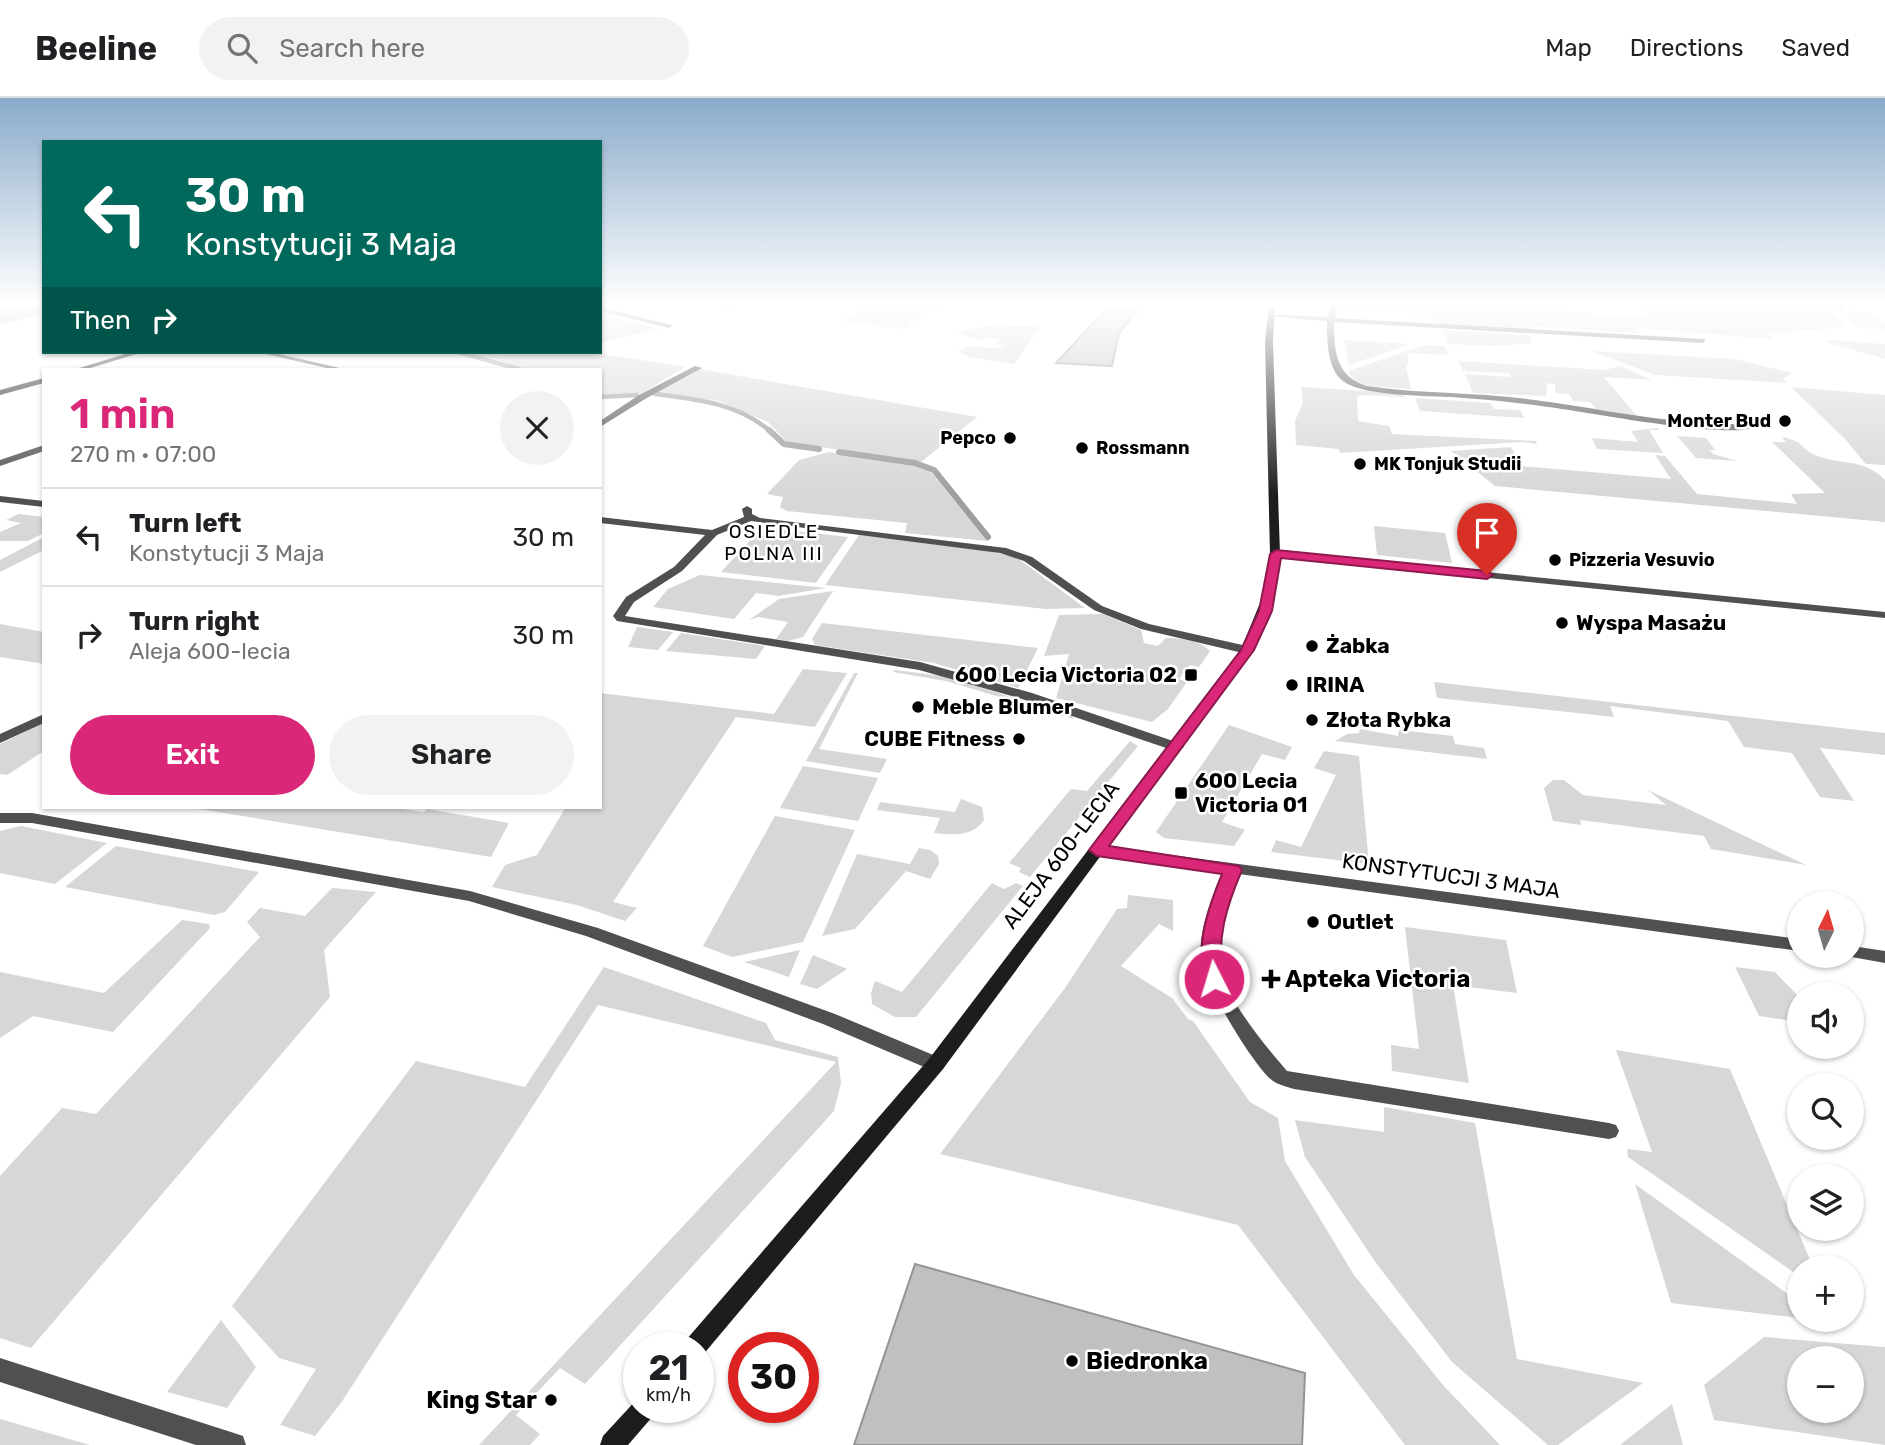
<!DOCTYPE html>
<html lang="en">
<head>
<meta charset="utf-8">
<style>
	:root { --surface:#fff; --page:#f2f2f2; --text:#202124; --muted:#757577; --line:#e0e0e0; --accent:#db2777 }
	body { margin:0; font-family:Rubik,sans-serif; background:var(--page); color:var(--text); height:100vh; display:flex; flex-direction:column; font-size:26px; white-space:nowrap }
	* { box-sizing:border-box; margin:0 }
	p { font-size:23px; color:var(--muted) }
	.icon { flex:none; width:38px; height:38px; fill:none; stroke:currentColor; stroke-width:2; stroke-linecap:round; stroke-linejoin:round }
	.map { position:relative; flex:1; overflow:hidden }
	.side { position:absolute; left:42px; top:270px; width:560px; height:441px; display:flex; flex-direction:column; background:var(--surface); border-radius:0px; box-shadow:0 2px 5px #0004 }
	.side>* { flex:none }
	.banner { position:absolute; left:42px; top:42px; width:560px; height:214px; border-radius:0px; box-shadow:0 2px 5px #0004; background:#00695c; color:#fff; overflow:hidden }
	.needle { width:46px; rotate:5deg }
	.controls { position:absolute; left:1787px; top:793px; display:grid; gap:14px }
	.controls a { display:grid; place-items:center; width:77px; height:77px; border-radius:50%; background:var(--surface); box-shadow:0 2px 5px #0004; font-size:35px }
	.speed { position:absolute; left:623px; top:1234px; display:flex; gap:14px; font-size:35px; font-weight:700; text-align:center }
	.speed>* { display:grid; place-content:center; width:91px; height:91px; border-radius:50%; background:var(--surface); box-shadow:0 2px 5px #0004; line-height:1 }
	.speed small { font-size:18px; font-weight:400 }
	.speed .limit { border:10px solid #d22; background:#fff; color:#111 }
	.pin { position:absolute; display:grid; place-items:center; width:60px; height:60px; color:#fff; margin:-72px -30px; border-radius:50% 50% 50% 0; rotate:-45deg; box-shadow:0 0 7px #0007 }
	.pin .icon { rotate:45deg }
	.me { position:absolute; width:77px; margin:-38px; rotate:355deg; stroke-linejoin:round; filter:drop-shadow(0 0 5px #0008) }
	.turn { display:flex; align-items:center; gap:24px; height:147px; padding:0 28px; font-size:32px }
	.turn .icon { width:91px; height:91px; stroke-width:2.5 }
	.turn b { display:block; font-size:49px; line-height:60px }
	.then { display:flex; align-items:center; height:66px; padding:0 28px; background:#0003; gap:14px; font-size:26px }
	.round { display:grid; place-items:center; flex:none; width:74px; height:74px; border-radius:37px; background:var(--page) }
	.head { display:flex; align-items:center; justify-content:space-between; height:119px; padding:0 28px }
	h1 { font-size:42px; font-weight:600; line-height:52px; color:var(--accent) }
	.primary-button { display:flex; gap:14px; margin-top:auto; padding:14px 28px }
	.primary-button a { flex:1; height:80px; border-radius:42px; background:var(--accent); color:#fff; font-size:28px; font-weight:600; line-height:80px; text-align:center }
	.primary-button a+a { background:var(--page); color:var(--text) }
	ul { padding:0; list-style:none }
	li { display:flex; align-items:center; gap:21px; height:98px; padding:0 28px; border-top:2px solid var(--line) }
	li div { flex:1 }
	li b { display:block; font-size:26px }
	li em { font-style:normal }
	header { display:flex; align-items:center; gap:42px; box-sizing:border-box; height:98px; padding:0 35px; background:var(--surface); border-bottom:2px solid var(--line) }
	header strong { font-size:33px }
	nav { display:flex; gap:38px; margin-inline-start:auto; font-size:24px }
	.search { width:490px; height:63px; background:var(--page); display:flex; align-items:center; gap:18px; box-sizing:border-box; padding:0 24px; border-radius:38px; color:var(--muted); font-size:26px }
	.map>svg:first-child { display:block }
</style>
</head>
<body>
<header>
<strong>Beeline</strong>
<div class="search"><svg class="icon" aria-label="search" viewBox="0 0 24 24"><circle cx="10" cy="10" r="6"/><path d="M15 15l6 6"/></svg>Search here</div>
<nav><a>Map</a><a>Directions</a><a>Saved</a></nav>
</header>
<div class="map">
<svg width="1885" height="1347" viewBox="0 0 1885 1347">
	<rect width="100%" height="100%" fill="#fff"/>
	<!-- green -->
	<g fill="#d7d7d7" fill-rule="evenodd">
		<polygon points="870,207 943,207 903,231 843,223"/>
		<polygon points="1346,207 1486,207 1651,220 1640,208 1830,212 1846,229 1768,235 1774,241 1635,230 1639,235 1533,228 1534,232 1440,226 1433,222 1430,216 1346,211"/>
		<polygon points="1839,212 1869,214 1885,224 1885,231 1858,230"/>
		<polygon points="600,216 660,231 600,245"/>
		<path d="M993,227L1040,229L1014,266L970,259L958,254C972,241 988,255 1004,248L995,245L1000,242L987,239L981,242L956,234Z"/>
		<polygon points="1448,232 1528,237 1533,245 1492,248 1449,246 1444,233"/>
		<polygon points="1344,242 1410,246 1349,267"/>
		<polygon points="1832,242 1885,246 1885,261 1824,244"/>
		<polygon points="1425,247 1445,248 1448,257 1408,255 1408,267 1406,268 1411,291 1370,288 1355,283 1348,273"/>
		<polygon points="1592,253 1735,261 1792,275 1783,281 1787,285 1655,277"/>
		<polygon points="462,254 590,254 685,269 642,295 600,297 600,271 522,271 496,261"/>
		<polygon points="1459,263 1605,272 1620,268 1652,282 1604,279 1636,317 1597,311 1590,304 1573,303 1569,296 1555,295 1555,286 1547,285 1546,298 1473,295 1465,276 1510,279 1510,275 1463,273"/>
		<polygon points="699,271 977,319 921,364 787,344 768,324 719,303 656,295"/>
		<polygon points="1301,289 1403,295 1405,299 1360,297 1357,300 1358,323 1389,328 1392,336 1536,343 1537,346 1522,344 1340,355 1339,351 1296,347 1295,323 1303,304"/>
		<polygon points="1791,289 1885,297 1885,367 1866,366 1844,340"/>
		<polygon points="1415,300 1490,305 1494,311 1520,312 1524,320 1420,313"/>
		<polygon points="1657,330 1660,332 1649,332 1663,355 1597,351 1592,340 1638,344 1631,333"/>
		<polygon points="1677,338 1706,340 1715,352 1710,352 1713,356 1737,363 1696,360"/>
		<path d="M1782,339C1804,343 1801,351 1815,357C1842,368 1862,359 1885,382V424L1495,388L1451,353L1511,349L1522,368L1671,381L1655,357L1665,358L1697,396L1797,406L1791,396L1825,395L1772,344H1786Z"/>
		<polygon points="829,354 917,367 932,375 988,443 905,435 907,425 787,413 780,409 783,399 767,396 799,362"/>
		<polygon points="19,416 44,419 44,435 28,443 0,443 0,434 21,425 6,422"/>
		<polygon points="1374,428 1445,435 1452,465 1377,457"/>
		<polygon points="776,431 848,439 816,485 721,474 757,435"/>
		<polygon points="859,437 965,448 1016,459 1085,510 1045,511 825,487"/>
		<polygon points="44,439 44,452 0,474 0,462"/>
		<polygon points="700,477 826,490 778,498 756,495 734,521 653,509 668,491"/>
		<polygon points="833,493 803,539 788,543 776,541 788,524 758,519 749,522 779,501"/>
		<path d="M1103,516L1141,532L1144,545L1158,548L1166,540C1181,540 1199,542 1210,553L1199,569L1190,567L1179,581L1187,584L1168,611L1152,624L1056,600L1069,556L1044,558L1059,517Z"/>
		<polygon points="822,525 1038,550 1018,590 934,565 815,547 812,541"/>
		<polygon points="0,526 44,534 44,566 0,559"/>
		<polygon points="637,529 673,534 658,552 628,549"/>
		<polygon points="681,535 765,548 756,561 666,553"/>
		<polygon points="803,571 847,575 815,629 736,619 613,804 637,810 625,823 577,807 492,789 505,767 537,757 566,709 600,709 600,595 774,616"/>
		<polygon points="895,572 942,578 1071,617 1074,621 946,583 893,574"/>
		<polygon points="854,575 858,575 819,651 887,661 880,675 806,663"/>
		<polygon points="1434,584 1885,635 1885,657 1820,650 1854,703 1820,699 1792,655 1744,649 1728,623 1610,608 1614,619 1437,600"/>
		<polygon points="44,625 44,653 7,677 0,676 0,646"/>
		<polygon points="1229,627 1292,649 1285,662 1262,656 1222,724 1245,732 1234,748 1164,740 1156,734"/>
		<polygon points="1360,631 1398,638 1399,632 1453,638 1455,646 1484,650 1487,661 1335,643 1347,636 1359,635"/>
		<polygon points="1130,643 1138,648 1030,779 1019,774 1021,770 1009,765 1071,691 1087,693"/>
		<polygon points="1324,653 1359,658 1369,766 1271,754 1276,742 1301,749 1336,677 1314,670"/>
		<polygon points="803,668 878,680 858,723 780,710"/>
		<polygon points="1553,682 1564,682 1583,697 1666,707 1648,692 1806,767 1711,751 1704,738 1580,722 1581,727 1553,723 1544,690"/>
		<path d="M961,701L982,709L984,722C973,739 952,737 934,735L940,720L877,712L880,704L955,714Z"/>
		<polygon points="187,709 385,709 424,714 427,711 509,725 491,759"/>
		<polygon points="775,718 855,732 803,844 732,859 703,848"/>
		<polygon points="21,728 107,745 55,786 0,775 0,733"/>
		<polygon points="116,748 259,774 225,814 214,817 65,789"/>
		<polygon points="919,750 930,752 938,758 939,766 930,781 906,773 855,831 822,838 857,756 910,766"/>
		<polygon points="992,785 1004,791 1016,785 1023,788 916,919 895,919 872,906 871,895 875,883 902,894"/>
		<polygon points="332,790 376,794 324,852 330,899 31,1250 0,1240 0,1078 62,1010 96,1016 260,839 247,824 260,810 305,818"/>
		<polygon points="1128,797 1173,802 1173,833 1159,826 1121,868 1172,900 1188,921 1193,923 1250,1004 1278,1020 1285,1063 1354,1177 1443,1287 1500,1347 1405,1347 1238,1127 940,1056 1065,890 1117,811 1127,810"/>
		<polygon points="182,822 209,826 210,830 113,934 33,918 0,940 0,874 104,895"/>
		<polygon points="1405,829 1506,842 1517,895 1453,887 1469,985 1392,973 1391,947 1419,951"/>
		<polygon points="800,852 789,879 744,864"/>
		<polygon points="813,857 847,871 817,891 800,886"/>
		<polygon points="604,869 766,925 775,942 838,959 841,985 834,1013 585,1286 560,1270 516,1317 540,1336 530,1347 479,1347 836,964 598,907 341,1305 315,1338 280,1327 316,1271 279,1260 232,1208 416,963 525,989"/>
		<polygon points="1735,869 1775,874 1799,899 1799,924 1759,918"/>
		<polygon points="1616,952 1730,971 1813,1169 1799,1169 1799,1178 1628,1059 1627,1051 1652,1054"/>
		<polygon points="1384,1009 1475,1025 1517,1261 1643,1285 1558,1347 1548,1347 1452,1264 1376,1165 1305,1059 1295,1022 1384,1034"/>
		<polygon points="1635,1086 1799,1204 1799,1220 1671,1205"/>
		<polygon points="221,1222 256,1269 227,1310 167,1294"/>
		<path d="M1764,1239L1885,1249V1347L1714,1322L1704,1287ZM1799,1260H1852V1312H1799Z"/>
		<polygon points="1672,1306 1683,1347 1620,1347"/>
		<polygon points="0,1321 90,1347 0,1347"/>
	</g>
	<!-- water -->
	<polygon fill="#9e9e9e" points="0,207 44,207 44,217 0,226"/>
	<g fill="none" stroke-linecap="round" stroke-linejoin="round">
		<!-- stream-far1 -->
		<g stroke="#9e9e9e" stroke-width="4.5">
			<polyline points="458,254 519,271"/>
			<path d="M655,296C695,301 739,305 771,334"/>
			<polyline points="600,299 637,297"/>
		</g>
		<!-- stream -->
		<g stroke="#9e9e9e" stroke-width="6">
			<polyline points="769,332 784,346 819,351"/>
			<polyline points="839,354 915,365 934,372 988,439"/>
		</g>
	</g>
	<!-- building -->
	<g fill="#c0c0c0" stroke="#949494" stroke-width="2">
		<polygon points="1109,208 1139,211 1119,235 1112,268 1056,265"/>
		<polygon points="915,1166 1305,1275 1302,1347 854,1347"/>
	</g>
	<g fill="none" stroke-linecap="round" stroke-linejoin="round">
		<!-- street -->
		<g fill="#505050" fill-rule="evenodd">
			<polygon points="723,207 731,207 733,210 728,211"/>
			<path d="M1331,207H1337L1335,220L1706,241L1703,245L1334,224C1334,253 1336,279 1367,288C1420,296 1474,294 1527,301C1600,310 1674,328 1749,326L1753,329C1731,342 1582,313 1548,309C1520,305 1492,302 1464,300C1435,297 1365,300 1343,283C1327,271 1327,242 1327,223L1267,218L1270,216L1328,219Z"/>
			<polygon points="1835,207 1842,207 1845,211 1840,212"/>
			<polygon points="600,209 671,227 672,228 669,230 600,213"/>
			<polygon points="257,254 270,254 344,271 331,271"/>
			<polygon points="695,268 702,270 645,301 600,329 600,323 639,297"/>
			<polygon points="44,347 44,353 0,368 0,362"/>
			<polygon points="0,398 44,403 44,409 0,404"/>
			<polygon points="747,408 752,411 752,416 760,420 1006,450 1032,459 1102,508 1149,526 1247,548 1253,552 1247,556 1141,531 1094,512 1024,463 1000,455 751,423 717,437 682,473 634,504 625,518 920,564 1032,595 1182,646 1184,649 1177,653 1172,652 1022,601 919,572 617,523 613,518 626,499 674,469 705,437 600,425 600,419 712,432 744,419 742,411"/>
			<polygon points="1275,453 1885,514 1885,520 1271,458 1271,454"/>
			<polygon points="44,616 44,625 0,645 0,636"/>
			<polygon points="0,715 32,715 470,793 598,830 835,916 943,961 945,966 943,971 936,973 929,971 823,926 586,838 469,803 32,725 0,725"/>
			<path d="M1097,747L1799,841V853L1239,776C1226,802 1213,837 1219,867C1227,902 1263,945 1287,973L1609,1025L1616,1027L1619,1033L1616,1039L1609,1041L1294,991C1288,989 1279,987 1273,983C1255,971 1204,885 1201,863C1198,833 1211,800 1224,774L1092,756L1089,752Z"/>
			<polygon points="1852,848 1885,853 1885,865 1846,858 1852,858"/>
			<polygon points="0,1260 234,1335 243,1338 246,1347 196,1347 0,1284"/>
		</g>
		<!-- secondary -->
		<g fill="#1d1d1d" fill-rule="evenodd">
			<polygon points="1269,207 1275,207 1273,244 1280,456 1271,505 1253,552 943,971 702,1258 698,1260 698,1250 683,1250 686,1242 929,961 1241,551 1260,505 1270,456 1265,244"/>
			<polygon points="132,254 143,254 87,271 76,271"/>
			<polygon points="44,280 44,285 0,297 0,292"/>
			<polygon points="639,1299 639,1309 656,1309 653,1318 628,1347 600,1347 603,1338"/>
		</g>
	</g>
	<!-- sky -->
	<linearGradient id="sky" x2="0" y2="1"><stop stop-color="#8aabca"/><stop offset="0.52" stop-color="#fff"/><stop offset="1" stop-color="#fff" stop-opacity="0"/></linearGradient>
	<rect width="1885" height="396" fill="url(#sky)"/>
	<!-- route -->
	<path fill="#db2777" stroke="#8e194d" stroke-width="2" d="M1276,452L1487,473L1493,477L1487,481L1281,460L1272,513L1254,552L1109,748L1239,768L1242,772C1227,807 1215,843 1224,881L1214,888L1204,881C1196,845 1208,810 1222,776L1097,758L1089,752L1241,552L1259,513L1270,456Z"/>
	<!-- markers -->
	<g fill="#000" stroke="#fff" stroke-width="2.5">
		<circle cx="1785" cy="323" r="7"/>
		<circle cx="1010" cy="340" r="7"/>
		<circle cx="1082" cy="350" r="7"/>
		<circle cx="1360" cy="366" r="7"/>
		<circle cx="1555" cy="462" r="7"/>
		<circle cx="1562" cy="525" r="7"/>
		<circle cx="1312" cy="548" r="7"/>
		<rect x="1184" y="570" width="14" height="14" rx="3.5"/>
		<circle cx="1292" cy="587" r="7"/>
		<circle cx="918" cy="609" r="7"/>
		<circle cx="1312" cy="622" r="7"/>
		<circle cx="1019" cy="641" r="7"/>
		<rect x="1174" y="688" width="14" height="14" rx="3.5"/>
		<circle cx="1313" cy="824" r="7"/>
		<path d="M1267.5 870.5h7v7h7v7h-7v7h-7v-7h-7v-7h7z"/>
		<circle cx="1072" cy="1263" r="7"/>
		<circle cx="551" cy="1302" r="7"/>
	</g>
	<g text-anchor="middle" stroke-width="5" stroke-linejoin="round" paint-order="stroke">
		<!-- far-poi labels -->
		<g font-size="18" font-weight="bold" fill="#000" stroke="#fff" text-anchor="start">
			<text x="1771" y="329" text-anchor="end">Monter Bud</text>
			<text x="996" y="346" text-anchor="end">Pepco</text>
			<text x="1096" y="356">Rossmann</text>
			<text x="1374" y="372">MK Tonjuk Studii</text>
			<text x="1569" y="468">Pizzeria Vesuvio</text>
		</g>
		<!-- far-neighbourhood labels -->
		<g font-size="19" letter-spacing="2" fill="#000" stroke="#fff">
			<text x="774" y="440">OSIEDLE<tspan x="774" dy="22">POLNA III</tspan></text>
		</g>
		<!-- poi labels -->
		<g font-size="21" font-weight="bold" fill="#000" stroke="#fff" text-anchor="start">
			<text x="1576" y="532">Wyspa Masażu</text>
			<text x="1326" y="555">Żabka</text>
			<text x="1177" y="584" text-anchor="end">600 Lecia Victoria 02</text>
			<text x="1306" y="594">IRINA</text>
			<text x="932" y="616">Meble Blumer</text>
			<text x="1326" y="629">Złota Rybka</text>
			<text x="1005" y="648" text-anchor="end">CUBE Fitness</text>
			<text x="1195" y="690">600 Lecia<tspan x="1195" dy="24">Victoria 01</tspan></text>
			<text x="1327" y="831">Outlet</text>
		</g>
		<!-- street labels -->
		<g font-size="21" fill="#000" stroke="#fff">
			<text transform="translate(1061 757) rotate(-53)" y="7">ALEJA 600-LECIA</text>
			<text transform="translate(1451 778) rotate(8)" y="7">KONSTYTUCJI 3 MAJA</text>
		</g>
		<!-- near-poi labels -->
		<g font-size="24" font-weight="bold" fill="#000" stroke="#fff" text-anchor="start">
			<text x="1285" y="889">Apteka Victoria</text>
			<text x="1086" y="1271">Biedronka</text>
			<text x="537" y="1310" text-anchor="end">King Star</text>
		</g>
	</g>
</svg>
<div class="controls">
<a><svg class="needle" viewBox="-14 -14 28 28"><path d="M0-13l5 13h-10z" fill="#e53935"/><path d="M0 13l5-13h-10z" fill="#757577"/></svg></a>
<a><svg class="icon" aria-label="sound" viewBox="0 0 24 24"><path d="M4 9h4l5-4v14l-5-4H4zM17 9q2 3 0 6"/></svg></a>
<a><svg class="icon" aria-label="search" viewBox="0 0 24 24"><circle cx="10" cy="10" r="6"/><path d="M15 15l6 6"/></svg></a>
<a><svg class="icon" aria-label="layers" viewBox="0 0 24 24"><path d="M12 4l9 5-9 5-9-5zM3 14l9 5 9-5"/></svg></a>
<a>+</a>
<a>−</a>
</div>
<div class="speed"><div>21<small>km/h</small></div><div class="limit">30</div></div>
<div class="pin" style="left:1487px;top:477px;background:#d93025"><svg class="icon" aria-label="arrive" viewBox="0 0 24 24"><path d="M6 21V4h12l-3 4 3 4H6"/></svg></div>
<svg class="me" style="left:1214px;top:881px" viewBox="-20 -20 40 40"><circle r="17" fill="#db2777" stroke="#fff" stroke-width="3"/><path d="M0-11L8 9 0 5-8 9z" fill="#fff"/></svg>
<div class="banner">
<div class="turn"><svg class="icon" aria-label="left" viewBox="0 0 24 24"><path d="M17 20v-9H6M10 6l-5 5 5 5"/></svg><div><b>30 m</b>Konstytucji 3 Maja</div></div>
<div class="then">Then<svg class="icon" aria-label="right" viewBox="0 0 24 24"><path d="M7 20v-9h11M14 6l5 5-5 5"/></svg></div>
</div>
<section class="side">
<div class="head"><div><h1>1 min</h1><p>270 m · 07:00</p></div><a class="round"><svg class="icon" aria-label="close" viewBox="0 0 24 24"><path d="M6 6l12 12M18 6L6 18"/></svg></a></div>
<ul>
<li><svg class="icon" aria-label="left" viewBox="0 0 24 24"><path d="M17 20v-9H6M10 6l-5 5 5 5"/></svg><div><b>Turn left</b><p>Konstytucji 3 Maja</p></div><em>30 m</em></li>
<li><svg class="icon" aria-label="right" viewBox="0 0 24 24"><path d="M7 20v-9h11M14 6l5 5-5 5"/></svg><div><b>Turn right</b><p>Aleja 600-lecia</p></div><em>30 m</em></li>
</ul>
<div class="primary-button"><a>Exit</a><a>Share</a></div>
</section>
</div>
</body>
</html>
